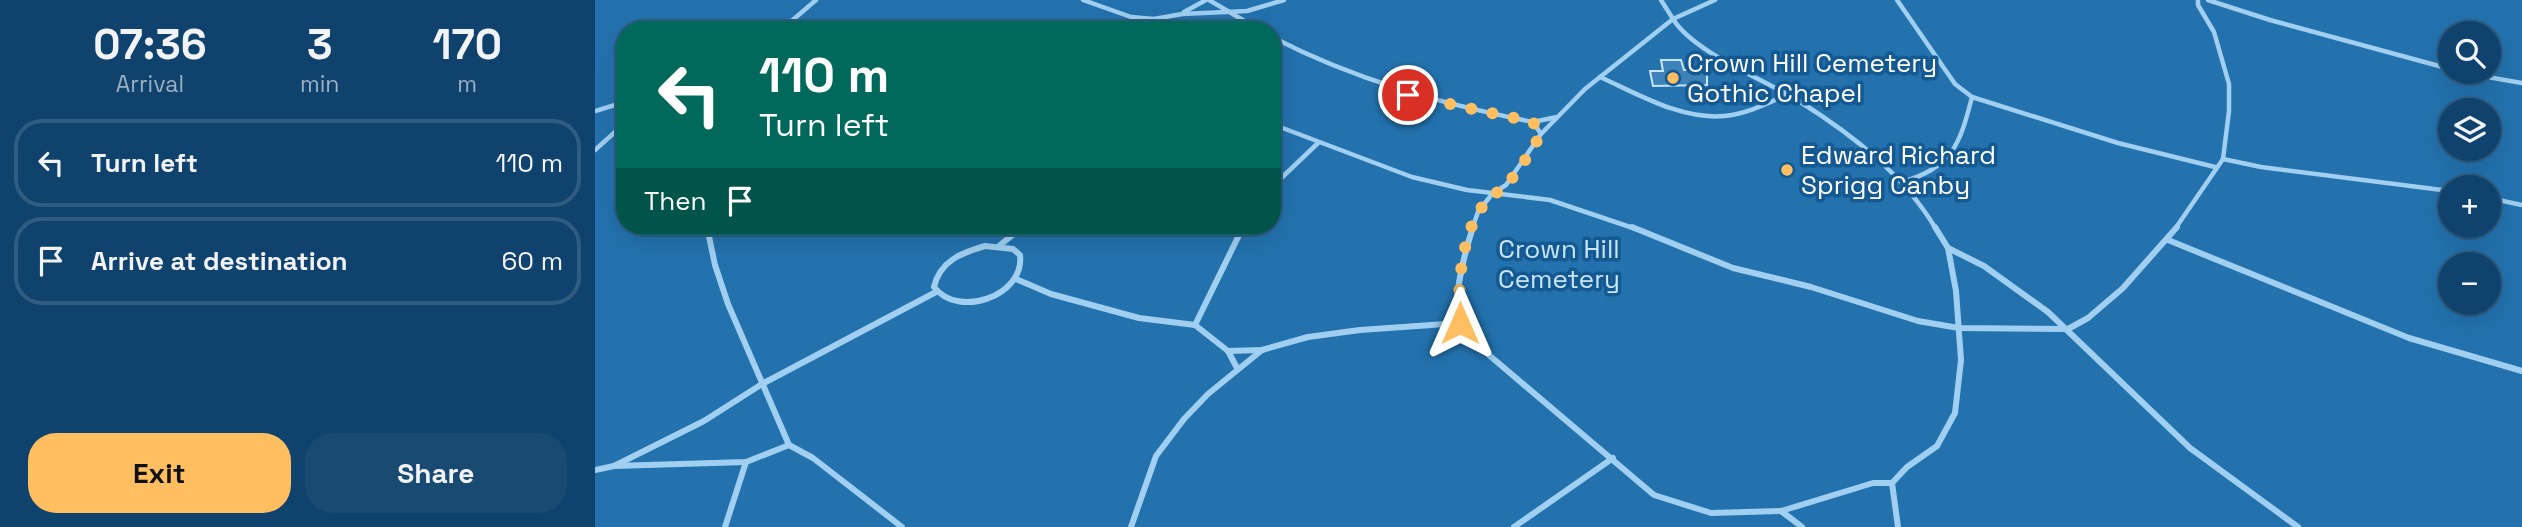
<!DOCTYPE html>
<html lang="en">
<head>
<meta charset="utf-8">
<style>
	:root { --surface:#0f436d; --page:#184a72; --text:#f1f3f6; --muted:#9bb0c2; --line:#2f5c80; --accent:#ffbe60 }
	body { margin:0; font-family:"Space Grotesk",sans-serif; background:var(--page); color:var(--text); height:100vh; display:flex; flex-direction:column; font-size:26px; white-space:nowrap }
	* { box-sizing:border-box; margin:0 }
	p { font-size:23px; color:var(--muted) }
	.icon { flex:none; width:38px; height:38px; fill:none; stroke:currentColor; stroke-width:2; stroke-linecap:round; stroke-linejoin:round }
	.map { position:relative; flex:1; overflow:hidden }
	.side { display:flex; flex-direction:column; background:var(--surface); width:595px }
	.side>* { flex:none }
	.hud { position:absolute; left:21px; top:21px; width:665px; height:214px; border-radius:28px; box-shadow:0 7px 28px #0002,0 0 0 2px var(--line); background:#00695c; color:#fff; overflow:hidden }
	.tools { position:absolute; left:1843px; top:21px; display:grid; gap:14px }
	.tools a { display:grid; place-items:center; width:63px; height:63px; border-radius:50%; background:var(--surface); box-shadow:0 7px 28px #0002,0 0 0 2px var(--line); font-size:35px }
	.pin { position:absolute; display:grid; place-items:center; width:60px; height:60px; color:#fff; margin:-30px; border:4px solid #fff; border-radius:50%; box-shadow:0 2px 7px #0007 }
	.me { position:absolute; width:77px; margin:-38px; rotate:0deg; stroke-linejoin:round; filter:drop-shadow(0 0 5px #0008) }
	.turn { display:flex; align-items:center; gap:24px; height:147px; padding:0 28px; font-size:32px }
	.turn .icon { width:91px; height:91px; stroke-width:2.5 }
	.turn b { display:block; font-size:49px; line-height:60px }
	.then { display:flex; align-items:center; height:66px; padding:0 28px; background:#0003; gap:14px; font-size:26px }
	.eta { display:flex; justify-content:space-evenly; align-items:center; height:119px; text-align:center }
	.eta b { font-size:42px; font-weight:600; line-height:49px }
	.action { display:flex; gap:14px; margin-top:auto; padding:14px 28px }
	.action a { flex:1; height:80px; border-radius:28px; background:var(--accent); color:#111; font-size:28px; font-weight:600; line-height:80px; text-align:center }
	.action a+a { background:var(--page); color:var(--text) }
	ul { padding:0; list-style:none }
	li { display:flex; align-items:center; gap:21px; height:88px; margin:0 14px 10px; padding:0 14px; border:4px solid var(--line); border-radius:28px }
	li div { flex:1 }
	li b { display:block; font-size:26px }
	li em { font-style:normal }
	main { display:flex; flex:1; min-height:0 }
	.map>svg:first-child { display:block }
</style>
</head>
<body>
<main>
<section class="side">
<div class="eta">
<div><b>07:36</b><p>Arrival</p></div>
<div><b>3</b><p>min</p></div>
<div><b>170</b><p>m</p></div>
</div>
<ul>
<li><svg class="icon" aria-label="left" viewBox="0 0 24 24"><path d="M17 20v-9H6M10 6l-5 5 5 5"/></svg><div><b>Turn left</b></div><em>110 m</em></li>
<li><svg class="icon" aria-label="arrive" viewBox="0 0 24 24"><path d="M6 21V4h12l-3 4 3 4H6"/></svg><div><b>Arrive at destination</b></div><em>60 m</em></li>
</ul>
<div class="action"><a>Exit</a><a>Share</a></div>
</section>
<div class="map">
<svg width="1927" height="527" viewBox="0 0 1927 527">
	<rect width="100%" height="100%" fill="#145991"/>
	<!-- green -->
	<path fill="#2372ae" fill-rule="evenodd" d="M0,0H1927V527H0ZM30,30H677V226H30ZM1855,33H1894V72H1855ZM1855,110H1894V149H1855ZM1855,187H1894V226H1855ZM1855,264H1894V303H1855Z"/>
	<!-- building -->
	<polygon fill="#3d83b9" stroke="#c7e6fc" stroke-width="2" points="1066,60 1086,60 1089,70 1112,70 1112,85 1058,86 1055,71 1068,71"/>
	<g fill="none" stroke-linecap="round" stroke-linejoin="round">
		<!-- lane-far1 -->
		<g stroke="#a0cff1" stroke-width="4.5">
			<polyline points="488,0 536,17 559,19 587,14 652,11 689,0"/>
			<polyline points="614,0 665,30"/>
			<polyline points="1066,0 1078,19"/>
			<path d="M1302,0L1360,84L1377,97C1365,144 1357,168 1307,182"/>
			<polyline points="1613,0 1675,20 1855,69"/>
			<polyline points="589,12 611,0"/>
			<path d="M1078,19C1099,53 1171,80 1207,103C1259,136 1309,175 1341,229"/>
			<polyline points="1078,19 1120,0"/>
			<polyline points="186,30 221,0"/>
			<polyline points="552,30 559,19"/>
			<path d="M677,37C760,80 847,104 938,122"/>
			<polyline points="1864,72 1927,83"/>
			<path d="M1005,77C1043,94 1086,120 1129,116C1151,114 1171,104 1191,95"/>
			<polyline points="1377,97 1523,143 1620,167"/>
			<polyline points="0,111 30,102"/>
			<polyline points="677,124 817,177 872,190 955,200 1041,229"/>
			<polyline points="946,134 938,122 962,117"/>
			<polyline points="0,150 30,123"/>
			<polyline points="1628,159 1666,167 1855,191"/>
			<polyline points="677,187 723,143"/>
			<polyline points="1894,198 1927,205"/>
			<polyline points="112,226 113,229"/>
			<polyline points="425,229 429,226"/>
			<polyline points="647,229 649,226"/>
			<polyline points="877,229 883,212 897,194 911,185 946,134 990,89 1078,19"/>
			<polyline points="1580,229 1628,159 1634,111 1634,84 1619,32 1603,5 1603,0"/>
		</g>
		<!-- lane -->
		<g stroke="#a0cff1" stroke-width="6">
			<polyline points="112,227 120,265 133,304 194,445 218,458 307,527"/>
			<path d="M878,227C871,249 855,304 866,325C872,334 881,342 888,350L1059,495L1116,513L1186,511L1278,483H1297L1312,467L1342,446L1360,413L1366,360L1361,291L1353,248L1340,227"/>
			<polyline points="1037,227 1138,268 1216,287 1323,321 1364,328 1473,329 1493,318 1528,288 1582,227"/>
			<polyline points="1573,240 1814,338 1927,371"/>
			<path d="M390,246L418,249L425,255C430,296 363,319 339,287C345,261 366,253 390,246Z"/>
			<polyline points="404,246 427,227"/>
			<polyline points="1353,248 1389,266 1453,312 1595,448 1703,527"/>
			<polyline points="421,279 456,294 544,318 600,325 633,351 642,368"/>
			<polyline points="600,325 648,227"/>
			<polyline points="633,351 667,350"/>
			<polyline points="19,466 109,421 167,384 341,292"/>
			<polyline points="0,470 19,466 151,462 194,445"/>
			<polyline points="1297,483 1303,527"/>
			<polyline points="1186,511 1207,527"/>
			<polyline points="130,527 151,462"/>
			<polyline points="536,527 561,456 589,419 613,394 667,350 713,337 765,330 865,323"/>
			<polyline points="919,527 1018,458"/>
		</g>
	</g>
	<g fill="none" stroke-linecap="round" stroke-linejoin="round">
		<!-- route -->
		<path stroke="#ffbe60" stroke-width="12" stroke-dasharray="0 21.6" d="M813,95L938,122L946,134C936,151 925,170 912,184C903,193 892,198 885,210C866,239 862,290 865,323"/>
	</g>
	<!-- markers -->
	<g fill="#ffbe60" stroke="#145991" stroke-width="2.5">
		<circle cx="1078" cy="78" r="7"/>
		<circle cx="1192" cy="170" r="7"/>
	</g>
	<g text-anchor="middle" stroke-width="7" stroke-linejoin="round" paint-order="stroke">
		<!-- poi labels -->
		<g font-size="26" fill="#fff" stroke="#145991" text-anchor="start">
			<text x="1092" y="72">Crown Hill Cemetery<tspan x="1092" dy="30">Gothic Chapel</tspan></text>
			<text x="1206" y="164">Edward Richard<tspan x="1206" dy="30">Sprigg Canby</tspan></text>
		</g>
		<!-- park labels -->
		<g font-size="26" fill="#c7e6fc" stroke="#145991">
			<text x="964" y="258">Crown Hill<tspan x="964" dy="30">Cemetery</tspan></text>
		</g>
	</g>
</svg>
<div class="tools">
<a><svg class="icon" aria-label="search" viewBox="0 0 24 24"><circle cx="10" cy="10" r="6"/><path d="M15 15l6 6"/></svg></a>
<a><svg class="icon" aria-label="layers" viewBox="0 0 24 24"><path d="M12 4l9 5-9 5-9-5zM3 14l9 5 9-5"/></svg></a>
<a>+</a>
<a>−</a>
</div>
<div class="pin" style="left:813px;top:95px;background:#d93025"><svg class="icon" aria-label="arrive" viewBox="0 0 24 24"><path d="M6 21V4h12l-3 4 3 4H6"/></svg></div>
<svg class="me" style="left:865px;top:323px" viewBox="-20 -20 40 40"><path d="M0-17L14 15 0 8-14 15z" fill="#ffbe60" stroke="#fff" stroke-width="4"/></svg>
<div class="hud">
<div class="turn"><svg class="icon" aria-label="left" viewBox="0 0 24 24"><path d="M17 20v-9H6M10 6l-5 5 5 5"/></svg><div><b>110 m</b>Turn left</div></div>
<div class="then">Then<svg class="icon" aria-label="arrive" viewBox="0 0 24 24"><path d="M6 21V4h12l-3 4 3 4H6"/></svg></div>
</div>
</div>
</main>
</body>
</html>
